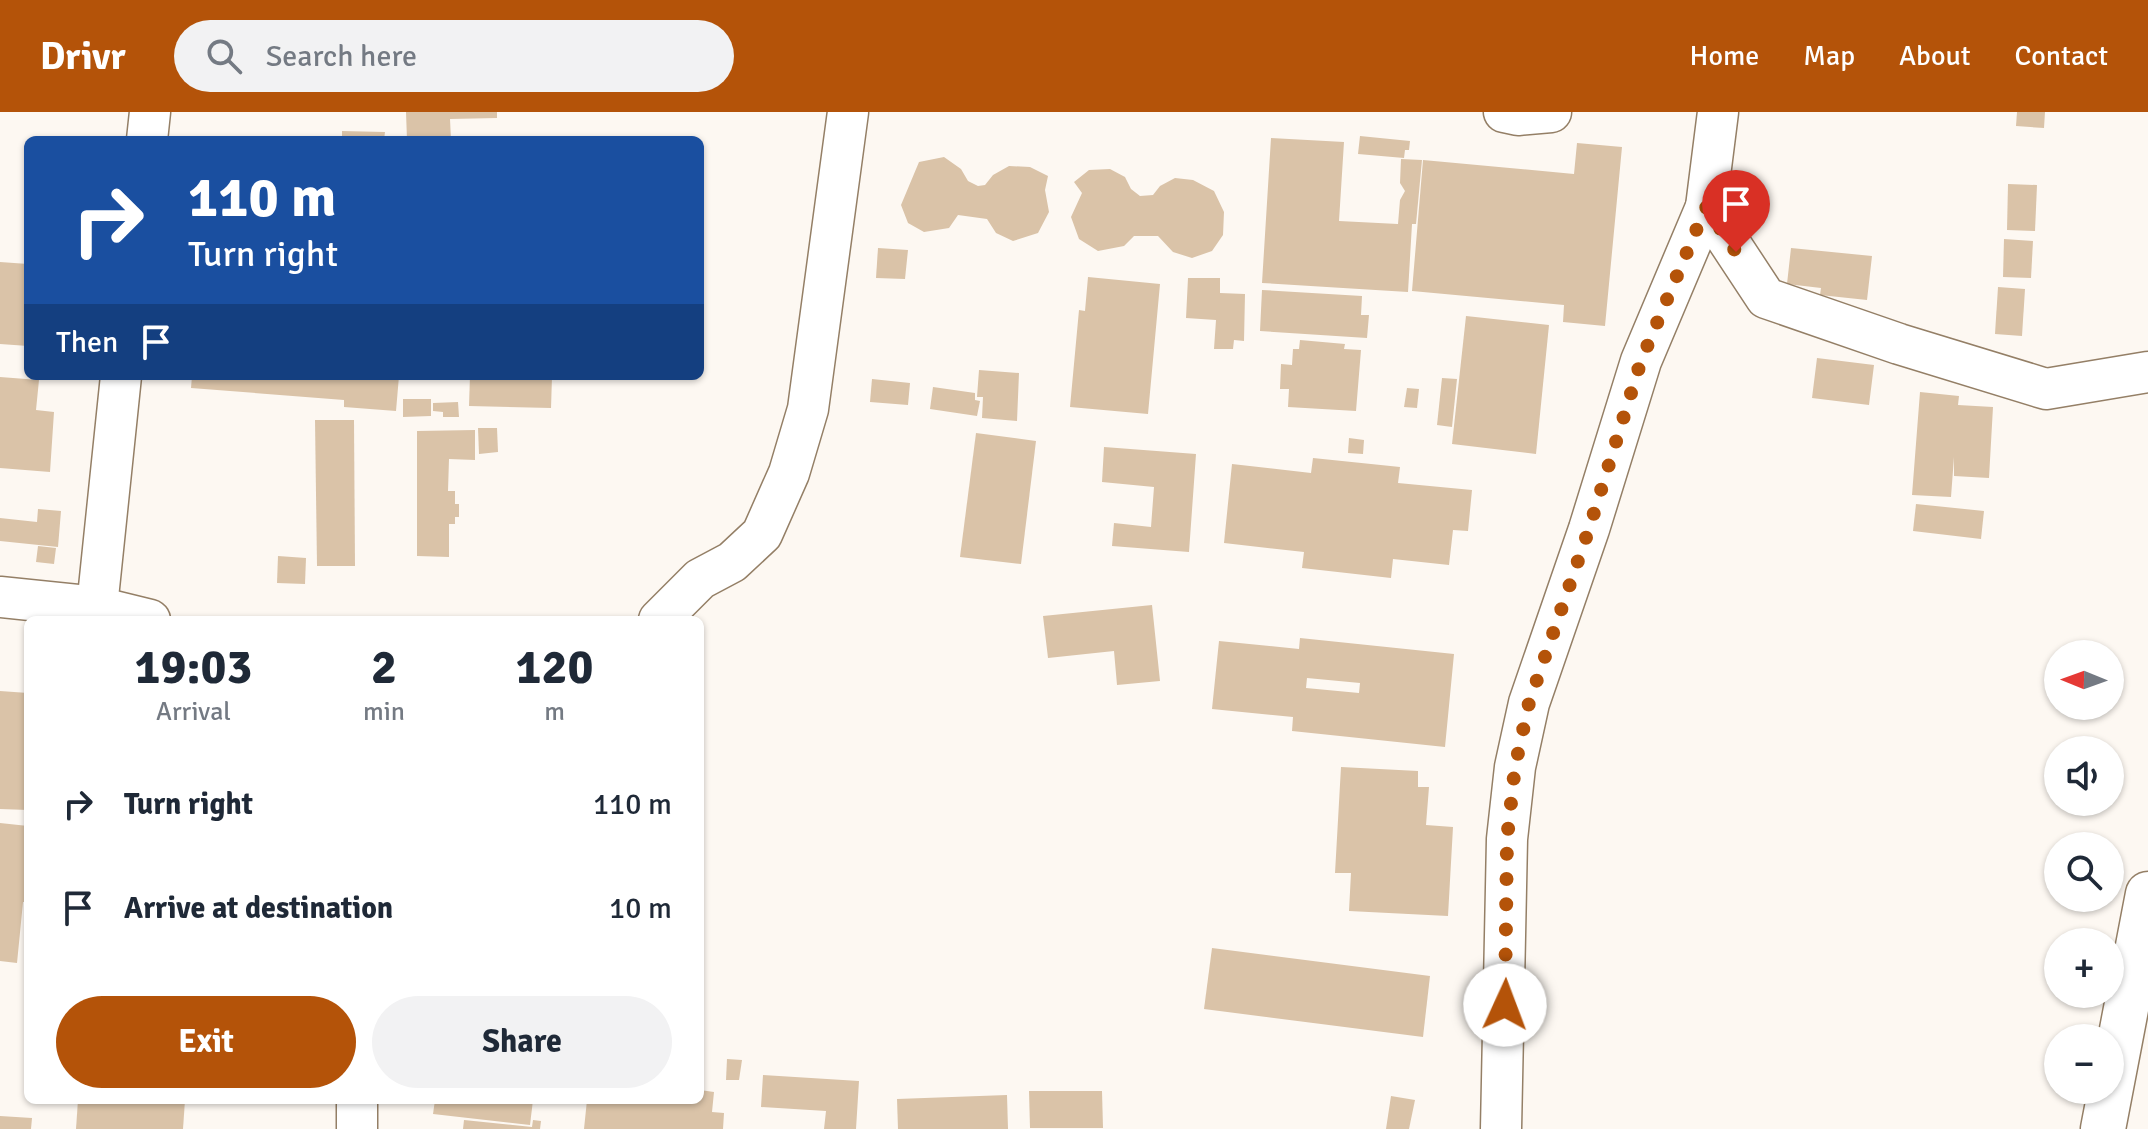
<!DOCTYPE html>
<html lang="en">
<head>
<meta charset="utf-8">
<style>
	:root { --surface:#fff; --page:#f2f2f3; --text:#1f2937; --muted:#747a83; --accent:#b45309 }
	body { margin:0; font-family:Signika,sans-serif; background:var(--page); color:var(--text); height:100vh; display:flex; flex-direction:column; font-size:30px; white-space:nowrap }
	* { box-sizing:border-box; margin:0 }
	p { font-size:26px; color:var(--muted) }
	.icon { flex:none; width:44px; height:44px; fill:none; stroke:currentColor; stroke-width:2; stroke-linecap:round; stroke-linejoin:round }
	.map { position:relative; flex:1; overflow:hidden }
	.sheet { position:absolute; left:24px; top:504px; width:680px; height:488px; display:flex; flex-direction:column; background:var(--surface); border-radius:12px; box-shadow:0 2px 6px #0004 }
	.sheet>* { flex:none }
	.top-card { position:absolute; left:24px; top:24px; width:680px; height:244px; border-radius:12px; box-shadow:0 2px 6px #0004; background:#1a4fa0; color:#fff; overflow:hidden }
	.needle { width:52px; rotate:271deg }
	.controls { position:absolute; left:2044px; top:528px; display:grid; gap:16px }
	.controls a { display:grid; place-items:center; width:80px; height:80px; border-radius:50%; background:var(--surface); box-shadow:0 2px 6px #0004; font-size:40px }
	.pin { position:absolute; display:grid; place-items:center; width:68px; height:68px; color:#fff; margin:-82px -34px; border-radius:50% 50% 50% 0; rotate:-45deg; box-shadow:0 0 8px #0007 }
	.pin .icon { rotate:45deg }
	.me { position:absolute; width:88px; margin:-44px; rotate:2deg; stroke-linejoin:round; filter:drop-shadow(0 0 6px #0008) }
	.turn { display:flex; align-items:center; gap:28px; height:168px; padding:0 32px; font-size:36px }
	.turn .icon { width:104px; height:104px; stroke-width:2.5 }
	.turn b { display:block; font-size:56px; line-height:68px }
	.then { display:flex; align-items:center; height:76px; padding:0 32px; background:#0003; gap:16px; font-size:30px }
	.eta { display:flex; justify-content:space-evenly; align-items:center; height:136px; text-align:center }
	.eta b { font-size:48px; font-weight:700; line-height:56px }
	.button { display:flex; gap:16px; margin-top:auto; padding:16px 32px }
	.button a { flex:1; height:92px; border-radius:48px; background:var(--accent); color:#fff; font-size:32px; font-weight:700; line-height:92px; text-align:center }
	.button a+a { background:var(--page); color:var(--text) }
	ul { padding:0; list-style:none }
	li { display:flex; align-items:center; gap:24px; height:104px; padding:0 32px }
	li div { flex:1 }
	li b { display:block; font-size:30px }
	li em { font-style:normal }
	header { display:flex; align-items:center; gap:48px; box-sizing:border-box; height:112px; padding:0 40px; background:var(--accent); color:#fff }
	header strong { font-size:38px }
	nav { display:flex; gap:44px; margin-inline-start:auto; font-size:28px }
	.search { width:560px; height:72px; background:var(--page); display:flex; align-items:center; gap:20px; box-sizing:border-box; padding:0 28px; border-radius:44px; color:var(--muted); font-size:30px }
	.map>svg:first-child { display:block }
</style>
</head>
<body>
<header>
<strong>Drivr</strong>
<div class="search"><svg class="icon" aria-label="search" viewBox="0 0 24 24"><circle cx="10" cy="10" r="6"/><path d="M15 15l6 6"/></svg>Search here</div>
<nav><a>Home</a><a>Map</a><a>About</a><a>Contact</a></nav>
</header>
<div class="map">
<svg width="2148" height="1017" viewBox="0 0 2148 1017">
	<rect width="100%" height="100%" fill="#fdf8f2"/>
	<!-- building -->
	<g fill="#dac3a8" fill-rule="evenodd">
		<polygon points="406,0 497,0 497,6 450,7 451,28 407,28"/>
		<polygon points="2017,0 2045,0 2044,16 2016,14"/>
		<polygon points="342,19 385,20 384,28 342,28"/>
		<polygon points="1360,24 1410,29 1409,38 1405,38 1404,46 1358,42"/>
		<polygon points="1271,26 1344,30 1339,109 1398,112 1400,88 1405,79 1400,71 1401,47 1422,48 1416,112 1412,112 1408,180 1262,171"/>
		<polygon points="1577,31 1622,35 1605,214 1563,210 1564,193 1412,179 1423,48 1574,62"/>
		<polygon points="944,45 961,57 968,69 978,74 985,73 993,63 1009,54 1030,55 1048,64 1045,78 1049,100 1038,121 1013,129 996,121 987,107 958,103 949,116 924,120 908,111 901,93 919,50"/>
		<polygon points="1110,57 1125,65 1131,77 1140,84 1153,83 1160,74 1175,66 1193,68 1214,79 1224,100 1223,123 1212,139 1192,146 1173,140 1158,124 1134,124 1124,134 1098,139 1079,127 1071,105 1082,81 1074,70 1089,58"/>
		<polygon points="2008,72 2037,73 2035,119 2007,118"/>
		<polygon points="2004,127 2033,129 2031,166 2003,165"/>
		<polygon points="878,136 908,138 905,167 876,166"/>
		<polygon points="1791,136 1872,144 1867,188 1820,183 1821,176 1787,172"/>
		<polygon points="0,150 28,152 28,234 0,232"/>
		<polygon points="1088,165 1160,172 1148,302 1070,295 1079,198 1085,199"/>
		<polygon points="1188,166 1220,166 1220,181 1245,182 1244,229 1234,228 1233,237 1214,237 1216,208 1186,206"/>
		<polygon points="1998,175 2025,177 2022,224 1995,222"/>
		<polygon points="1262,178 1362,184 1361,203 1369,203 1367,226 1260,219"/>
		<polygon points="1466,204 1549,213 1536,342 1452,332"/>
		<polygon points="1300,228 1345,232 1344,237 1361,238 1356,299 1288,295 1289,277 1280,277 1281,252 1292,253 1293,237 1299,237"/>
		<polygon points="1817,246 1874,253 1869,293 1812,286"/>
		<polygon points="979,258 1019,261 1017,309 982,306 983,285 977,285"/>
		<polygon points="192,264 399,264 396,299 344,295 344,288 191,276"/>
		<polygon points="470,264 552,264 551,296 469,294"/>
		<polygon points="0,265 39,268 36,298 54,300 50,360 0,356"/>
		<polygon points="1442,266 1457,267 1452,315 1437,313"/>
		<polygon points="872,267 910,271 908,293 870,290"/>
		<polygon points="933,275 975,281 975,288 980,289 977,304 930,297"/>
		<polygon points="1407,276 1419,277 1417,296 1404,295"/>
		<polygon points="1920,280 1959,284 1958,293 1993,295 1989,366 1954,364 1954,345 1951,385 1912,383"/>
		<polygon points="403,287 431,287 431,304 403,305"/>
		<polygon points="458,290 459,305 443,305 443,300 433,299 433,291"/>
		<polygon points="315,308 354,308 355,454 317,454"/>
		<polygon points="478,316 497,316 498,340 479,342"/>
		<polygon points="475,318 475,348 449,347 448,379 455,379 455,392 459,392 459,405 455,405 455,412 449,412 449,445 417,444 417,319"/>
		<polygon points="976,321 1036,329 1021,452 960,445"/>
		<polygon points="1349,326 1364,328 1363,342 1348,341"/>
		<polygon points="1104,335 1196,342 1189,440 1112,434 1114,411 1151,415 1154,375 1102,370"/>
		<polygon points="1313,346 1400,355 1398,371 1472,378 1468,419 1453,418 1449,453 1393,447 1391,466 1302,456 1304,440 1224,431 1232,352 1311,361"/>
		<polygon points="1916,392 1984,399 1981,427 1913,419"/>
		<polygon points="38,397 61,399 58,435 0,429 0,406 37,410"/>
		<polygon points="38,434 56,436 54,452 36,450"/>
		<polygon points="278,444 306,446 305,472 277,471"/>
		<polygon points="1152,493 1160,569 1117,573 1114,539 1048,546 1043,504"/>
		<path d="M1300,526L1454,542L1445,635L1292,619L1293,605L1212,597L1219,529L1299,537ZM1307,566L1360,571L1359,581L1306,576Z"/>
		<polygon points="0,579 28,581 28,698 0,697"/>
		<polygon points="1341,655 1418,659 1418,675 1429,675 1426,713 1453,715 1448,804 1349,799 1351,761 1335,761"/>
		<polygon points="0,711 28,714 28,790 23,790 17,851 0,849"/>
		<polygon points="1212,836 1430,864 1423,925 1204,897"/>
		<polygon points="727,947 742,948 739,968 726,968"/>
		<polygon points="763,963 859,969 856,1017 824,1017 826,999 761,995"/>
		<polygon points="700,978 714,980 712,1000 724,1001 723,1017 584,1017 587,988 700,988"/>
		<polygon points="1029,979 1102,979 1103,1016 1030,1016"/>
		<polygon points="1007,983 1008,1017 898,1017 897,987"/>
		<polygon points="1391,984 1415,988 1409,1017 1386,1017"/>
		<polygon points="78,988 185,988 183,1017 76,1017"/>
		<polygon points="435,988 533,988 530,1013 433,1002"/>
		<polygon points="0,1004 32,1006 31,1017 0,1017"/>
		<polygon points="464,1008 532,1015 533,1008 541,1009 540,1017 463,1017"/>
	</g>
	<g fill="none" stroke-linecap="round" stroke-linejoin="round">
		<defs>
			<g id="minor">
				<polyline points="1504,0 1518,3 1551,0"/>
				<polyline points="1718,0 1706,95 1766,186 1899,232 2046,277 2148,260"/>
				<polyline points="147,28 150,0"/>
				<polyline points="0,485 97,495 150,508"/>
				<polyline points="97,495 121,264"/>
				<polyline points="659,508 700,467 732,450 762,422 789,361 808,297 848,0"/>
				<polyline points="357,988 357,1017"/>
				<polyline points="1501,1017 1507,727 1515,655 1529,591 1589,417 1641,249 1706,95"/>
			</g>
			<polyline id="trunk" points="2103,1017 2148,782"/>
		</defs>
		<!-- minor casing -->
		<use href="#minor" stroke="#947f66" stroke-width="43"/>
		<!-- trunk casing -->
		<use href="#trunk" stroke="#947f66" stroke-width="47"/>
		<!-- minor -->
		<use href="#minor" stroke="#fff" stroke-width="40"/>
		<!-- trunk -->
		<use href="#trunk" stroke="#fff" stroke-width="44"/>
	</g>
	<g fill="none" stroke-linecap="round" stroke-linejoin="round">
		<!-- route -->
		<polyline stroke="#b45309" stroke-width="14" stroke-dasharray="0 25.2" points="1505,893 1507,727 1515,655 1529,591 1589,417 1641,249 1706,95 1736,140"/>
	</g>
</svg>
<div class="controls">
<a><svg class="needle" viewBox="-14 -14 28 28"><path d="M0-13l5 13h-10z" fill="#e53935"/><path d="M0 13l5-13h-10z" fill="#747a83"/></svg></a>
<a><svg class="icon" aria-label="sound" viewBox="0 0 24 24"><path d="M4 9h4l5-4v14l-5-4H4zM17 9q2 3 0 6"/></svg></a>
<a><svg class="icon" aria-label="search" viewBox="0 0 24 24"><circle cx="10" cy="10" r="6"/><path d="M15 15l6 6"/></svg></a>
<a>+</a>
<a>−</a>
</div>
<div class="pin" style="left:1736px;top:140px;background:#d93025"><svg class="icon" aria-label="arrive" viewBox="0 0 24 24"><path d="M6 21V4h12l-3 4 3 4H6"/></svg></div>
<svg class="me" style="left:1505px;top:893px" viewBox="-20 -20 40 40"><circle r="19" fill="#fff"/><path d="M0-13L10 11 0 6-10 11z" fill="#b45309"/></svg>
<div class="top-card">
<div class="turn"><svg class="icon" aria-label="right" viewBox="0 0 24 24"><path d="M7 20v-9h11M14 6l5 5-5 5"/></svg><div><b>110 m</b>Turn right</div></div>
<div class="then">Then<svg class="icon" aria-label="arrive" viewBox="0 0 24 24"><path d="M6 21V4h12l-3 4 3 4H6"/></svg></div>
</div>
<section class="sheet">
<div class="eta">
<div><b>19:03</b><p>Arrival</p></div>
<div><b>2</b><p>min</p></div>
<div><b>120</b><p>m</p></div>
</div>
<ul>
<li><svg class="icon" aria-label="right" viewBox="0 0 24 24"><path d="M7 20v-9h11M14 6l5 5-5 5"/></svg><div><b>Turn right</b></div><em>110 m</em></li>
<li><svg class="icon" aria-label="arrive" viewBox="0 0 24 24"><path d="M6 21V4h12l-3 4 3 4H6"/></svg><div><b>Arrive at destination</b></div><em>10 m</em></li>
</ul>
<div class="button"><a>Exit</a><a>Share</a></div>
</section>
</div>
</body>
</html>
